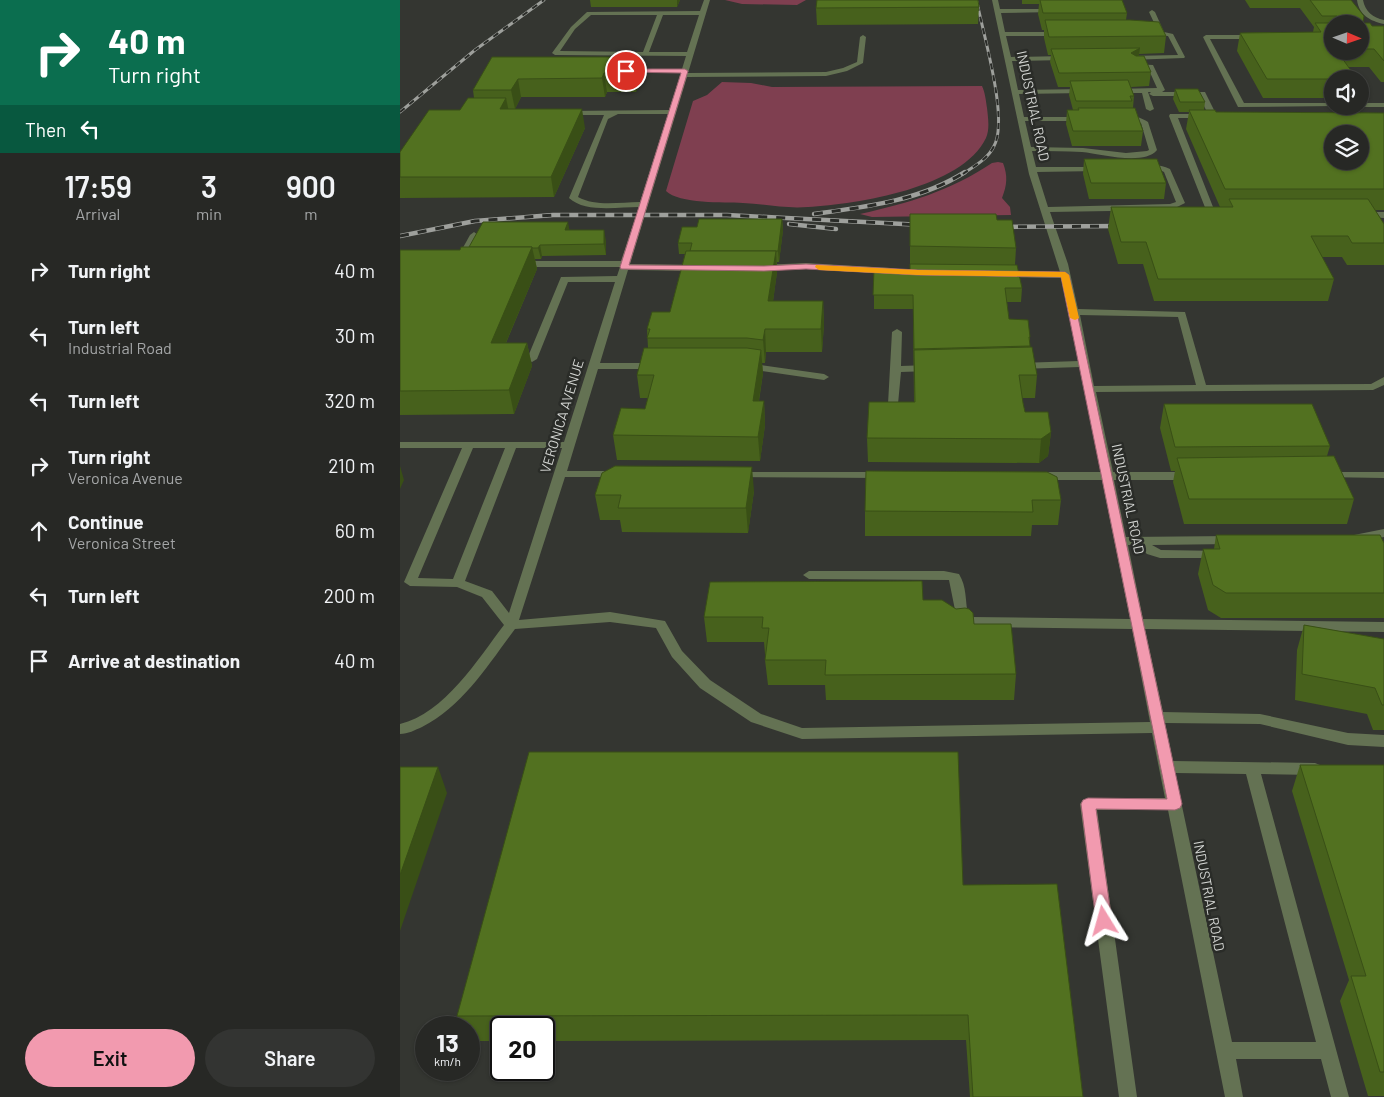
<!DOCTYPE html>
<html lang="en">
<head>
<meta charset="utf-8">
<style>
	:root { --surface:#272825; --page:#333432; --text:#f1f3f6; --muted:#a4a6a7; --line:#434442; --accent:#f29aaf }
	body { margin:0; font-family:Barlow,sans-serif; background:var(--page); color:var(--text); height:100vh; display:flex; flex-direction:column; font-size:19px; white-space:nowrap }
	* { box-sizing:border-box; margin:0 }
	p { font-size:16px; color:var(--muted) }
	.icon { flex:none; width:28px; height:28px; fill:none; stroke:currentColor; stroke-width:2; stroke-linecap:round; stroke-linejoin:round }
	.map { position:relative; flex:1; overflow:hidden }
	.side { display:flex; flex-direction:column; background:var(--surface); width:400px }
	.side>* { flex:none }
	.banner { background:#0b6e4f; color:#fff; overflow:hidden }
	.needle { width:32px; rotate:92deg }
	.buttons { position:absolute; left:924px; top:15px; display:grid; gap:10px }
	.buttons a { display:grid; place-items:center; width:45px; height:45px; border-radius:50%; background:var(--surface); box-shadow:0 1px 4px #0004,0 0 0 1px var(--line); font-size:25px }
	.speed { position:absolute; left:15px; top:1016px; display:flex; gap:10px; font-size:25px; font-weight:700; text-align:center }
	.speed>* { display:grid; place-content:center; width:65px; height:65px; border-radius:50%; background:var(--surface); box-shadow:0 1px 4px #0004,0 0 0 1px var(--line); line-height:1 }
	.speed small { font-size:12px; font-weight:400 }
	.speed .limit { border:2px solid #111; border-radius:8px; background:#fff; color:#111 }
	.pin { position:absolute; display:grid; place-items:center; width:42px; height:42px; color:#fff; margin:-21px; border:2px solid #fff; border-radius:50%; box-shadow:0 1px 5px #0007 }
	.me { position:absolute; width:55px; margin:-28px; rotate:352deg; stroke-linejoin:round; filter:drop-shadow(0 0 4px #0008) }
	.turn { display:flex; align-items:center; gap:18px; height:105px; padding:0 25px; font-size:22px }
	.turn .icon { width:65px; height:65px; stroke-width:2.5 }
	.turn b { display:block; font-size:35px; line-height:42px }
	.then { display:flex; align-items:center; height:48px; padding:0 25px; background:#0003; gap:10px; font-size:19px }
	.eta { display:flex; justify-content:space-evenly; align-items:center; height:85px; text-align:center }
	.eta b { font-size:30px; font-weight:600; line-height:35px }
	.cta { display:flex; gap:10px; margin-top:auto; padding:10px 25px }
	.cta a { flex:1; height:58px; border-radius:30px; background:var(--accent); color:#111; font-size:20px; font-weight:600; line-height:58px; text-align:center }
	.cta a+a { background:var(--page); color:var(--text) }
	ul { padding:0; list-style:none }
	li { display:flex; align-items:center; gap:15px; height:65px; padding:0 25px }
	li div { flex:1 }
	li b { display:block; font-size:19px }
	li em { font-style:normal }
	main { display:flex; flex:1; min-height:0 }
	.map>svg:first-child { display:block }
</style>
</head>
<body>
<main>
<section class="side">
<div class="banner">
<div class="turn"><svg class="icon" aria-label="right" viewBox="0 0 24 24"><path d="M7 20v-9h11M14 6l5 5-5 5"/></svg><div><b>40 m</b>Turn right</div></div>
<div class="then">Then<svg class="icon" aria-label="left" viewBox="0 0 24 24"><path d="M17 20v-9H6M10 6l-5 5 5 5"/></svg></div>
</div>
<div class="eta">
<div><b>17:59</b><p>Arrival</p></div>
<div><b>3</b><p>min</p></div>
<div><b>900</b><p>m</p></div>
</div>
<ul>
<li><svg class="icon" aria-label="right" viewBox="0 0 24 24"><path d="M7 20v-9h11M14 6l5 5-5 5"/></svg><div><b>Turn right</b></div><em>40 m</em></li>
<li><svg class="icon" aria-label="left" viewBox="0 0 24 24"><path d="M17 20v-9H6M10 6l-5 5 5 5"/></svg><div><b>Turn left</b><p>Industrial Road</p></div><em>30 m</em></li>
<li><svg class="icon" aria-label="left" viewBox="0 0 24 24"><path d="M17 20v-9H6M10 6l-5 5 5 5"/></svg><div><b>Turn left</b></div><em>320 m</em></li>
<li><svg class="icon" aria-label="right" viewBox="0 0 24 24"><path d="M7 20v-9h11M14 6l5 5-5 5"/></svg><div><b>Turn right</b><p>Veronica Avenue</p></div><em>210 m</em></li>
<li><svg class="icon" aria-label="ahead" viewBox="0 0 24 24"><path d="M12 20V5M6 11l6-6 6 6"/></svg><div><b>Continue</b><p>Veronica Street</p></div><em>60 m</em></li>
<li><svg class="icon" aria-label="left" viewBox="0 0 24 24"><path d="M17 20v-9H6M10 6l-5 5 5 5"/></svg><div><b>Turn left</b></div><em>200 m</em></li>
<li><svg class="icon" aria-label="arrive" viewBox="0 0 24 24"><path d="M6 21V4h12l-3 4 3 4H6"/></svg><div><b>Arrive at destination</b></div><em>40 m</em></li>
</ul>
<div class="cta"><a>Exit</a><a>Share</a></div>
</section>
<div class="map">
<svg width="984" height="1097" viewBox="0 0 984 1097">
	<rect width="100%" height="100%" fill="#343631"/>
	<!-- green -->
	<g fill="#7f3f50">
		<polygon points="325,0 406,0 397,5 342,4"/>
		<path d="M322,82L351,83L372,87L582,86C585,92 586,101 587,108C588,117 590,129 586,138C562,188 458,204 408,207C386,209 365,204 343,203C324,202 279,204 266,191L293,101L307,95Z"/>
		<path d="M598,162L603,163C608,176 607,185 602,198L610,207L611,215L472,217L460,214C509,203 550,191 592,163Z"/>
	</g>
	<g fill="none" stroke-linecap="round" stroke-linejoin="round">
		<!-- minor -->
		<g fill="#647253" fill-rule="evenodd">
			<path d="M304,0H310L288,73L426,72L443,68L457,62L460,37L463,35L466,37L463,63L447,71L426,76L287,77L230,264L296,265L301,268L296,271L228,270L200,363H256L261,366L256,369H198L167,471H219L225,474L219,477H165L119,620L210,612L265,621L282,651L310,680L361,714L402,728L750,722L732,629L571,627L559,623L557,620L549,580L409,579L403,575L409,571H544L559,574C567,587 565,600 568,615L571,617L730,619L702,480H639L633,476L639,472H701L680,367L619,369L614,366L619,363L679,361L661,278L601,277L596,274L601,271L660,272L629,174L592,0H598L600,9H656L657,10L654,12L601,13L605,32H660L663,34L660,36H606L611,57L666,56L669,58L666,60L612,61L618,90L685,89L689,91L685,93L619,94L624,117H683L687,119L683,121H625L631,147L683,148L726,153L747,151L749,150L741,123L719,119C727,114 740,116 748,122L757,150C744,166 701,154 682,152C666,151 649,151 632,151L636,167H699L703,169L699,171L637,172L648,207L770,204L776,202L764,172L760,170H741L740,168C748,163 761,165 770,169L785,203L771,210L650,212L668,264L678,309L785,312L806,385L971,384L984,377V385L973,390L696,392L713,472H789L795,476L789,480H714L726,537L831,536L837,540L831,544L752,545L761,550L823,551L825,554L819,558H760L747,554L738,545H728L743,619L984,622V632L745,629L763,712L860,714L948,733L984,735V747L948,745L860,724L765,723L773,761L915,763L920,765L923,769L920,773L915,775L861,774L949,1097H931L921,1059H836L843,1097H825L768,810H697L737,1097H719L680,804L683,800L688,798H765L752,733L402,739L351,722L300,688L272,657L256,628L210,622L115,629C87,666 64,705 22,727C15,730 8,734 0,734V724C44,714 78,659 104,625L82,597L57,587L10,586L4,582L62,448H0V442H164L215,282H168L137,359L132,362L127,359L161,277L217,276L220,267H120L115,264L120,261H221L239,207C218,207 185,213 169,198L204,115H166L162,113L166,111L269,110L281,73H225L221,71L225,69H282L286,56L155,55L152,53L171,27L187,12L300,11ZM191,15H257L243,52L160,51L175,29ZM263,15H299L287,52H249ZM218,114H268L240,202C220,202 196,207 178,197L208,119ZM680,315L778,317L796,385L694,386ZM73,448H105L53,579L18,578ZM116,448H162L109,613L92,591L65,581ZM775,773L846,774L916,1042H832Z"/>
			<path d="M957,0H963C965,11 973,18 984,20V24C970,21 959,15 957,0Z"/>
			<polygon points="752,10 755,12 764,32 773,34 785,57 784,58 729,60 726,58 729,56 778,55 768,36 750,36 747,34 751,32 752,30 757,29 749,12"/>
			<polygon points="806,35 855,35 858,37 855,39 810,39 844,103 932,103 932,106 935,106 838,107 803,37"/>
			<polygon points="734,64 753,65 765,90 762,92 805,92 815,112 808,114 799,96 753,96 749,94 751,92 748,92 754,109 750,111 746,109 742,93 712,93 711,91 715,89 757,88 748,68 732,67 731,66"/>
			<polygon points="960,103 984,103 984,107 957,107 960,106"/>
			<polygon points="770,114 806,114 810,116 806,118 778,118 815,212 825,213 825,217 812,218 808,215 769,116"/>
			<polygon points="962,212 984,212 984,218 959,217 958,215"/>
			<polygon points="74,232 78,235 65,262 63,264 57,264 55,262 70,235"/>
			<polygon points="406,263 491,268 496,271 491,274 406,269 361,271 356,268 361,265"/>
			<polygon points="497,329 502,332 501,366 529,365 534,368 529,371 501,372 498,404 493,407 488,404 492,332"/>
			<polygon points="346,363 424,374 429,377 424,380 342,368 341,366 342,364"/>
			<polygon points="337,472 482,472 488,475 482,478 333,477 331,475 333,473"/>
			<polygon points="927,472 984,472 984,478 923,477 921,475 923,473"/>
			<polygon points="984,529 984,537 958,542 952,538 954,535"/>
		</g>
		<defs>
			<g id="rail-far1">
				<polyline points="0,112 75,50 144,0"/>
				<path d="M563,174C574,166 588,159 594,146C609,119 583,34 577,2"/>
			</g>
			<g id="rail">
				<path d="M414,214C465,207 520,201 565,172"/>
				<polyline points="389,224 436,229"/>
				<polyline points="600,227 723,226"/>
				<polyline points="0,236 75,221 153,215 327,215 523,225"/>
			</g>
		</defs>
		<!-- rail-far1 casing -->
		<use href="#rail-far1" stroke="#9ea09c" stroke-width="3"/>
		<!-- rail casing -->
		<use href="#rail" stroke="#9ea09c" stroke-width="4.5"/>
		<!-- rail-far1 -->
		<use href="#rail-far1" stroke="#2a2c28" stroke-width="2" stroke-dasharray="6" stroke-linecap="butt"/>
		<!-- rail -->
		<use href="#rail" stroke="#2a2c28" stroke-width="3" stroke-dasharray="9" stroke-linecap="butt"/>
	</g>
	<!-- wall -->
	<g fill="#47611c" fill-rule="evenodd">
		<polygon points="190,0 280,0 277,7 191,7"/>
		<polygon points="622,0 722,0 727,13 726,20 766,36 764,53 739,54 739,56 751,72 749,86 731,87 734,96 733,108 743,131 741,146 672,146 666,124 667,110 673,110 669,95 670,87 658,87 650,62 651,55 648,55 644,38 644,30 642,30 638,14 639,4 622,4"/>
		<path d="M845,0H951L963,23L972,26H984V82H981L969,67H948L932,79V98H863L837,51L840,33L913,32L914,27L900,8H850ZM960,24V51H932Z"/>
		<polygon points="579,7 578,24 417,25 416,8"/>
		<polygon points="92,57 240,57 243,75 236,92 207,92 205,97 121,97 115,109 185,128 154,197 0,198 0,152 60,110 74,98 73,90"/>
		<polygon points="775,89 805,102 804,110 816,112 984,113 984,210 975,210 984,224 984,265 947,265 942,257 922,257 934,279 928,301 754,301 743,264 718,264 708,229 711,207 820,207 786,129 789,112 779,112 773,99"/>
		<polygon points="684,159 766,183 764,199 689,199 683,174"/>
		<polygon points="510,214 597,220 616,248 615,265 622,288 621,302 607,302 609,319 630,337 630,347 637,375 635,398 622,398 625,412 651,432 648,456 639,463 468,462 467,438 514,402 513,309 474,309 474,270 510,270"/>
		<polygon points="382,219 383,230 379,262 377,262 377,272 373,301 423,301 424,324 422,352 366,352 365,363 362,363 363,373 359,401 364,401 365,425 360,461 217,460 213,435 245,409 248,398 240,398 237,375 248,348 247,329 270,312 285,254 279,254 278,243 297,227"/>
		<polygon points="170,230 206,241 206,255 142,256 141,259 135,259 137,269 106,343 127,343 132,366 114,414 0,415 0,250 60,250 69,247"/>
		<polygon points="764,404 930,446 927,456 954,499 947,524 784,524 773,482 775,471 771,471 760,428"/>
		<polygon points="466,471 661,500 658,525 632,525 631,536 465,536 465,511"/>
		<polygon points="354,491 348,533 222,532 220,520 200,520 195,495"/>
		<polygon points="816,535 984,543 984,618 821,618 808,610 798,574 803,549 814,549"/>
		<polygon points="523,600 574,624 616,674 614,700 426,700 425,685 368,685 365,660 366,654 365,654 364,642 307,642 304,617"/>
		<polygon points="904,625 984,639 984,730 973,730 967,714 895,700 897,650"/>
		<polygon points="900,765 984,765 984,1096 968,1096 940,1001 949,980 892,791"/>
		<polygon points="563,885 683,1097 570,1097 566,1040 144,1041 144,1028 101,1028 101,1041 69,1041 69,1028 61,1028 57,1016"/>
	</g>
	<!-- shaded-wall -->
	<g fill="#394f16">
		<polygon points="277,0 280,0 277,7"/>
		<polygon points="740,48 738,61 731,53"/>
		<polygon points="240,57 243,75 236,92 234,73"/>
		<polygon points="204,73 207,92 205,97 202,78"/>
		<polygon points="118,79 121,97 115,109 111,90"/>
		<polygon points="106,98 110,117 100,109"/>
		<polygon points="182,109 185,128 154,197 151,177"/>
		<polygon points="382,219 383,230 379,262 378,251"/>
		<polygon points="168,222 170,233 165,230"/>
		<polygon points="204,230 206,241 206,255 204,244"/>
		<polygon points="140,245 142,256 141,259 138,248"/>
		<polygon points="132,247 137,269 96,366 91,343"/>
		<polygon points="376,251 377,272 370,324 368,301"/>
		<polygon points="423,301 424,324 422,352 421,329"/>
		<polygon points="365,329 366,352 365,363 363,340"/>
		<polygon points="127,343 132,366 114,414 109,390"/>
		<polygon points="361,350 363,373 355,425 353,401"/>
		<polygon points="364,401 365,425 360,461 358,437"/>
		<polygon points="651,432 648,456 639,463 641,439"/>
		<polygon points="0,466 4,480 0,489"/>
		<polygon points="352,467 354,491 348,533 346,508"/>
		<polygon points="38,767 47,793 0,931 0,875"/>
	</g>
	<!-- building -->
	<g fill="#527120" stroke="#394f16" fill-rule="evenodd">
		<polygon points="417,0 578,0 579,7 416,8"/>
		<polygon points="640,0 722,0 727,13 643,13"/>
		<polygon points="910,0 951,0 964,16 963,23 970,23 972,26 984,26 984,61 974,49 960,49 960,24 932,24 932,51 937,51 957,79 867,79 840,33 921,32 915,23 936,23 938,22 937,16 922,16"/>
		<polygon points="645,20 730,20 759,22 766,36 649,37"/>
		<polygon points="740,48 731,53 736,56 744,56 751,72 668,73 659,73 651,49"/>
		<polygon points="92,57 240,57 234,73 204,73 202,78 118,79 111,90 73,90"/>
		<polygon points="728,80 734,96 730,96 732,101 676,101 670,81"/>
		<polygon points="775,89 798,89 805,102 780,102"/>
		<polygon points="68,98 106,98 100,109 182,109 151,177 0,177 0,152 29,110 60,110"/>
		<polygon points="678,108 735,108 743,131 673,131 667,110 679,110"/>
		<path d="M789,110H815L816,112L984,113V189H825ZM932,134H960V161H932Z"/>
		<polygon points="684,159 757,159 766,183 691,183"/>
		<polygon points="829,199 968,199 984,224 984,243 952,243 948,236 911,236 934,279 758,279 746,242 721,242 711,207 833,207"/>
		<polygon points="510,214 596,214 597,220 612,220 616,248 510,246"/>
		<polygon points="299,219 382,219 378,251 290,251 292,243 278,243 282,227 297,227"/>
		<polygon points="83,222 168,222 165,230 204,230 204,244 140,245 138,248 132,248 132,247 69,247"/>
		<polygon points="61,247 132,247 91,343 127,343 109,390 0,391 0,250 60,250"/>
		<polygon points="286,251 376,251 368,301 423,301 421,329 365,329 363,340 347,338 247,338 250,329 247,329 252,312 270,312"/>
		<polygon points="510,264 617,265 622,288 605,288 609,319 628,320 630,337 629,337 630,346 514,349 513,295 473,295 474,270 510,270"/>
		<polygon points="632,347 637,375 619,375 623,403 625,412 648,412 651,432 641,439 467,438 469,402 515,402 514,350"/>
		<polygon points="244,348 347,348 361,350 353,401 364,401 358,437 213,435 221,408 245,409 254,375 237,375"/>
		<polygon points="764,404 912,404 930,446 775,447"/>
		<polygon points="934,456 954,499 789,499 777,458"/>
		<polygon points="215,466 352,467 346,508 218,508 221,495 195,495 202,473"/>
		<polygon points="466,471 647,472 657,477 661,500 632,500 633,512 465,511"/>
		<polygon points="816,535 980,535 984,543 984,593 826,593 813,585 803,549 820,549"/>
		<polygon points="522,581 523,600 542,600 556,609 565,608 569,609 573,613 574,624 611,624 616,674 425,675 426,660 365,660 369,628 362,628 363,617 304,617 310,582"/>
		<polygon points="904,625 984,639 984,705 982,705 975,688 902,674"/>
		<polygon points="129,752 558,752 563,885 657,884 683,1097 573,1097 568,1015 57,1016"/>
		<polygon points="900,765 984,765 984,1072 980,1072 951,976 966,976"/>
		<polygon points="0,767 38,767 0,875"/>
	</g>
	<!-- route -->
	<polygon fill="#f29aaf" stroke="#9d6472" points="226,69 285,69 288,71 229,265 364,266 406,264 518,270 665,272 669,275 782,804 780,808 775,810 696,809 712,921 710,926 704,928 699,926 696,921 681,804 683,800 688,798 767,799 661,277 518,275 406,269 364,271 221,269 220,267 281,73 223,72 223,69"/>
	<!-- slow -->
	<polygon fill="#f59e0b" points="416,265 518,270 665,272 669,275 679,318 675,320 670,318 661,277 518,275 419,270 415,267"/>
	<g text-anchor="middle" stroke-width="5" stroke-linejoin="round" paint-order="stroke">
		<!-- street labels -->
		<g font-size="14" fill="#d5d7d4" stroke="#2a2c28">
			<text transform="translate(633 106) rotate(78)" y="5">INDUSTRIAL ROAD</text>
			<text transform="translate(162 416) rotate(-73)" y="5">VERONICA AVENUE</text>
			<text transform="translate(728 499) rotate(78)" y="5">INDUSTRIAL ROAD</text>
			<text transform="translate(809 896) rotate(79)" y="5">INDUSTRIAL ROAD</text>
		</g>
	</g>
</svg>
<div class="buttons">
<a><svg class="needle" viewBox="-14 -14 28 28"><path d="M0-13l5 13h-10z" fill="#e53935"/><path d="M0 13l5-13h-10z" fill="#a4a6a7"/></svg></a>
<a><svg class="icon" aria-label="sound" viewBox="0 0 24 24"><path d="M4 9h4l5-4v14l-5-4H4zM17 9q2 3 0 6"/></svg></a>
<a><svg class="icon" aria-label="layers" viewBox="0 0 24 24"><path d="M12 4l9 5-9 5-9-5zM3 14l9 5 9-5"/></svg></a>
</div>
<div class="speed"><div>13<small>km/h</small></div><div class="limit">20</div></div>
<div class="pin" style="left:226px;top:71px;background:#d93025"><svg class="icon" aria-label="arrive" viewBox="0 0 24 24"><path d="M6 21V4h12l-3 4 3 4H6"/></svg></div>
<svg class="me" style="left:704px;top:921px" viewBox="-20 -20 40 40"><path d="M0-17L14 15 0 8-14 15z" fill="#f29aaf" stroke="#fff" stroke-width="4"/></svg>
</div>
</main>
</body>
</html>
